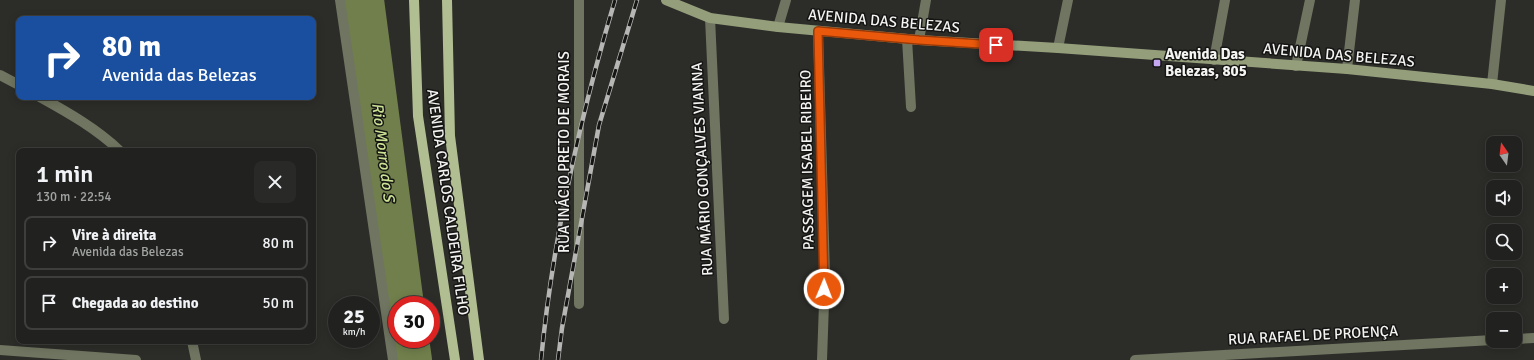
<!DOCTYPE html>
<html lang="pt">
<head>
<meta charset="utf-8">
<style>
	:root { --surface:#21221f; --page:#292a28; --text:#f1f3f6; --muted:#a2a4a4; --line:#3e3f3d }
	body { margin:0; font-family:Signika,sans-serif; background:var(--page); color:var(--text); height:100vh; display:flex; flex-direction:column; font-size:15px; white-space:nowrap }
	* { box-sizing:border-box; margin:0 }
	p { font-size:13px; color:var(--muted) }
	.icon { flex:none; width:22px; height:22px; fill:none; stroke:currentColor; stroke-width:2; stroke-linecap:round; stroke-linejoin:round }
	.map { position:relative; flex:1; overflow:hidden }
	.sheet { position:absolute; left:16px; top:148px; width:300px; height:196px; display:flex; flex-direction:column; background:var(--surface); border-radius:8px; box-shadow:0 2px 10px #0003,0 0 0 1px var(--line) }
	.sheet>* { flex:none }
	.hud { position:absolute; left:16px; top:16px; width:300px; height:84px; border-radius:8px; box-shadow:0 2px 10px #0003,0 0 0 1px var(--line); background:#1a4fa0; color:#fff; overflow:hidden }
	.needle { width:26px; rotate:346deg }
	.buttons { position:absolute; left:1486px; top:136px; display:grid; gap:8px }
	.buttons a { display:grid; place-items:center; width:36px; height:36px; border-radius:8px; background:var(--surface); box-shadow:0 2px 10px #0003,0 0 0 1px var(--line); font-size:20px }
	.speed { position:absolute; left:328px; top:296px; display:flex; gap:8px; font-size:20px; font-weight:700; text-align:center }
	.speed>* { display:grid; place-content:center; width:52px; height:52px; border-radius:50%; background:var(--surface); box-shadow:0 2px 10px #0003,0 0 0 1px var(--line); line-height:1 }
	.speed small { font-size:10px; font-weight:400 }
	.speed .limit { border:6px solid #d22; background:#fff; color:#111 }
	.pin { position:absolute; display:grid; place-items:center; width:34px; height:34px; color:#fff; margin:-17px; border-radius:8px; box-shadow:0 2px 6px #0006 }
	.me { position:absolute; width:44px; margin:-22px; rotate:1deg; stroke-linejoin:round; filter:drop-shadow(0 0 3px #0008) }
	.turn { display:flex; align-items:center; gap:14px; height:84px; padding:0 20px; font-size:18px }
	.turn .icon { width:52px; height:52px; stroke-width:2.5 }
	.turn b { display:block; font-size:28px; line-height:34px }
	.round { display:grid; place-items:center; flex:none; width:42px; height:42px; border-radius:8px; background:var(--page) }
	.overview { display:flex; align-items:center; justify-content:space-between; height:68px; padding:0 20px }
	h1 { font-size:24px; font-weight:600; line-height:30px }
	ul { padding:0; list-style:none }
	li { display:flex; align-items:center; gap:12px; height:54px; margin:0 8px 6px; padding:0 12px; border:2px solid var(--line); border-radius:8px }
	li div { flex:1 }
	li b { display:block; font-size:15px }
	li em { font-style:normal }
	.map>svg:first-child { display:block }
</style>
</head>
<body>
<div class="map">
<svg width="1534" height="360" viewBox="0 0 1534 360">
	<rect width="100%" height="100%" fill="#2c2d29"/>
	<g fill="none" stroke-linecap="round" stroke-linejoin="round">
		<!-- river -->
		<g stroke="#717f4c" stroke-width="40">
			<polyline points="364,0 404,305"/>
			<polyline points="409,339 412,360"/>
		</g>
		<!-- lane -->
		<polyline stroke="#6f7560" stroke-width="10" points="907,39 911,107"/>
		<!-- street -->
		<g stroke="#6f7560" stroke-width="10">
			<polyline points="340,0 393,360"/>
			<polyline points="710,18 724,319"/>
			<polyline points="778,27 786,0"/>
			<polyline points="818,31 825,275 822,360"/>
			<polyline points="919,40 926,0"/>
			<polyline points="1058,48 1068,0"/>
			<polyline points="1214,60 1225,0"/>
			<polyline points="1296,66 1310,0"/>
			<polyline points="1347,69 1355,0"/>
			<polyline points="0,75 19,85"/>
			<polyline points="1492,84 1501,0"/>
			<path d="M40,97C69,113 97,129 120,151"/>
			<polyline points="579,304 579,0"/>
			<polyline points="1515,339 1534,338"/>
			<polyline points="192,341 196,360"/>
			<polyline points="0,350 136,360"/>
			<polyline points="1135,360 1493,340"/>
		</g>
		<!-- secondary -->
		<polyline stroke="#949e7b" stroke-width="10" points="666,0 710,18 778,27 919,40 1058,48 1347,69 1492,84 1534,91"/>
		<!-- primary -->
		<g stroke="#b0be91" stroke-width="10">
			<polyline points="414,0 418,116 455,360"/>
			<polyline points="447,0 450,136 479,360"/>
		</g>
		<defs>
			<g id="rail">
				<path d="M541,360C553,238 580,117 615,0"/>
				<polyline points="558,360 562,328 599,125 637,0"/>
			</g>
		</defs>
		<!-- rail casing -->
		<use href="#rail" stroke="#b6b7b4" stroke-width="4.5"/>
		<!-- rail -->
		<use href="#rail" stroke="#151514" stroke-width="3" stroke-dasharray="9" stroke-linecap="butt"/>
	</g>
	<g fill="none" stroke-linecap="round" stroke-linejoin="round">
		<defs>
			<polyline id="route" points="824,289 818,31 919,40 996,45"/>
		</defs>
		<!-- route casing -->
		<use href="#route" stroke="#983908" stroke-width="10"/>
		<!-- route -->
		<use href="#route" stroke="#ea580c" stroke-width="7"/>
	</g>
	<!-- markers -->
	<rect fill="#c5a6f0" stroke="#151514" stroke-width="1.5" x="1153" y="59" width="8" height="8" rx="2"/>
	<g text-anchor="middle" stroke-width="3" stroke-linejoin="round" paint-order="stroke">
		<!-- street labels -->
		<g font-size="15" fill="#f4f5f3" stroke="#151514">
			<text transform="translate(884 21) rotate(5)" y="5">AVENIDA DAS BELEZAS</text>
			<text transform="translate(1339 55) rotate(5)" y="5">AVENIDA DAS BELEZAS</text>
			<text transform="translate(564 152) rotate(-90)" y="5">RUA INÁCIO PRETO DE MORAIS</text>
			<text transform="translate(807 160) rotate(-91)" y="5">PASSAGEM ISABEL RIBEIRO</text>
			<text transform="translate(702 169) rotate(-93)" y="5">RUA MÁRIO GONÇALVES VIANNA</text>
			<text transform="translate(448 202) rotate(82)" y="5">AVENIDA CARLOS CALDEIRA FILHO</text>
			<text transform="translate(1313 335) rotate(-3)" y="5">RUA RAFAEL DE PROENÇA</text>
		</g>
		<!-- poi labels -->
		<g font-size="15" font-weight="bold" fill="#f4f5f3" stroke="#151514" text-anchor="start">
			<text x="1165" y="59">Avenida Das<tspan x="1165" dy="17">Belezas, 805</tspan></text>
		</g>
		<!-- water labels -->
		<g font-size="16" font-style="italic" fill="#cde394" stroke="#151514">
			<text transform="translate(384 152) rotate(83)" y="6">Rio Morro do S</text>
		</g>
	</g>
</svg>
<div class="buttons">
<a><svg class="needle" viewBox="-14 -14 28 28"><path d="M0-13l5 13h-10z" fill="#e53935"/><path d="M0 13l5-13h-10z" fill="#a2a4a4"/></svg></a>
<a><svg class="icon" aria-label="sound" viewBox="0 0 24 24"><path d="M4 9h4l5-4v14l-5-4H4zM17 9q2 3 0 6"/></svg></a>
<a><svg class="icon" aria-label="search" viewBox="0 0 24 24"><circle cx="10" cy="10" r="6"/><path d="M15 15l6 6"/></svg></a>
<a>+</a>
<a>−</a>
</div>
<div class="speed"><div>25<small>km/h</small></div><div class="limit">30</div></div>
<div class="pin" style="left:996px;top:45px;background:#d93025"><svg class="icon" aria-label="arrive" viewBox="0 0 24 24"><path d="M6 21V4h12l-3 4 3 4H6"/></svg></div>
<svg class="me" style="left:824px;top:289px" viewBox="-20 -20 40 40"><circle r="17" fill="#ea580c" stroke="#fff" stroke-width="3"/><path d="M0-11L8 9 0 5-8 9z" fill="#fff"/></svg>
<div class="hud">
<div class="turn"><svg class="icon" aria-label="right" viewBox="0 0 24 24"><path d="M7 20v-9h11M14 6l5 5-5 5"/></svg><div><b>80 m</b>Avenida das Belezas</div></div>
</div>
<section class="sheet">
<div class="overview"><div><h1>1 min</h1><p>130 m · 22:54</p></div><a class="round"><svg class="icon" aria-label="close" viewBox="0 0 24 24"><path d="M6 6l12 12M18 6L6 18"/></svg></a></div>
<ul>
<li><svg class="icon" aria-label="right" viewBox="0 0 24 24"><path d="M7 20v-9h11M14 6l5 5-5 5"/></svg><div><b>Vire à direita</b><p>Avenida das Belezas</p></div><em>80 m</em></li>
<li><svg class="icon" aria-label="arrive" viewBox="0 0 24 24"><path d="M6 21V4h12l-3 4 3 4H6"/></svg><div><b>Chegada ao destino</b></div><em>50 m</em></li>
</ul>
</section>
</div>
</body>
</html>
